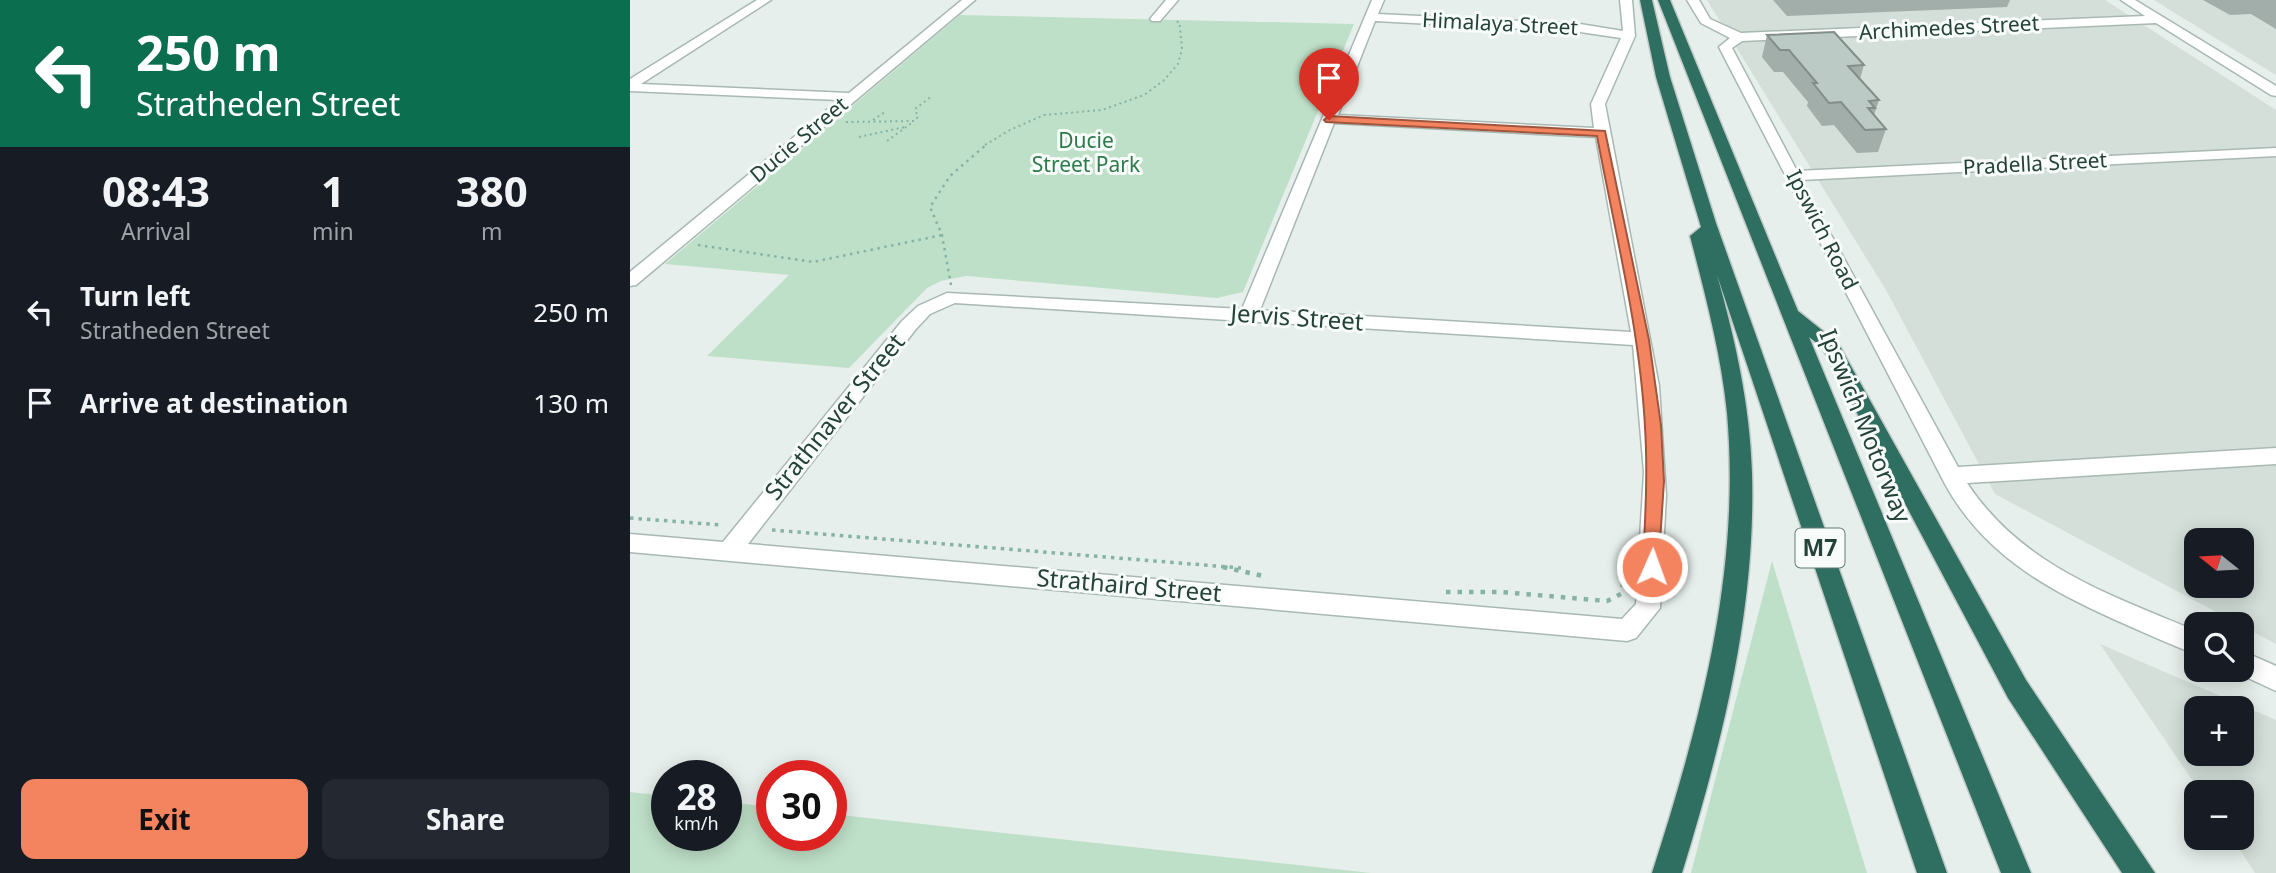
<!DOCTYPE html>
<html lang="en">
<head>
<meta charset="utf-8">
<style>
	:root { --surface:#171b24; --page:#242831; --text:#f1f3f6; --muted:#9ea1a6; --accent:#f4845f }
	body { margin:0; font-family:"Noto Sans",sans-serif; background:var(--page); color:var(--text); height:100vh; display:flex; flex-direction:column; font-size:26px; white-space:nowrap }
	* { box-sizing:border-box; margin:0 }
	p { font-size:23px; color:var(--muted) }
	.icon { flex:none; width:38px; height:38px; fill:none; stroke:currentColor; stroke-width:2; stroke-linecap:round; stroke-linejoin:round }
	.map { position:relative; flex:1; overflow:hidden }
	.sheet { display:flex; flex-direction:column; background:var(--surface); width:630px }
	.sheet>* { flex:none }
	.banner { background:#0b6e4f; color:#fff; overflow:hidden }
	.needle { width:46px; rotate:288deg }
	.buttons { position:absolute; left:1554px; top:528px; display:grid; gap:14px }
	.buttons a { display:grid; place-items:center; width:70px; height:70px; border-radius:14px; background:var(--surface); box-shadow:0 4px 18px #0003; font-size:35px }
	.speed { position:absolute; left:21px; top:760px; display:flex; gap:14px; font-size:35px; font-weight:700; text-align:center }
	.speed>* { display:grid; place-content:center; width:91px; height:91px; border-radius:50%; background:var(--surface); box-shadow:0 4px 18px #0003; line-height:1 }
	.speed small { font-size:18px; font-weight:400 }
	.speed .limit { border:10px solid #d22; background:#fff; color:#111 }
	.pin { position:absolute; display:grid; place-items:center; width:60px; height:60px; color:#fff; margin:-72px -30px; border-radius:50% 50% 50% 0; rotate:-45deg; box-shadow:0 0 7px #0007 }
	.pin .icon { rotate:45deg }
	.me { position:absolute; width:77px; margin:-38px; rotate:2deg; stroke-linejoin:round; filter:drop-shadow(0 0 5px #0008) }
	.turn { display:flex; align-items:center; gap:24px; height:147px; padding:0 21px; font-size:32px }
	.turn .icon { width:91px; height:91px; stroke-width:2.5 }
	.turn b { display:block; font-size:49px; line-height:60px }
	.eta { display:flex; justify-content:space-evenly; align-items:center; height:119px; text-align:center }
	.eta b { font-size:42px; font-weight:700; line-height:49px }
	.action { display:flex; gap:14px; margin-top:auto; padding:14px 21px }
	.action a { flex:1; height:80px; border-radius:14px; background:var(--accent); color:#111; font-size:28px; font-weight:700; line-height:80px; text-align:center }
	.action a+a { background:var(--page); color:var(--text) }
	ul { padding:0; list-style:none }
	li { display:flex; align-items:center; gap:21px; height:91px; padding:0 21px }
	li div { flex:1 }
	li b { display:block; font-size:26px }
	li em { font-style:normal }
	main { display:flex; flex:1; min-height:0 }
	.map>svg:first-child { display:block }
</style>
</head>
<body>
<main>
<section class="sheet">
<div class="banner">
<div class="turn"><svg class="icon" aria-label="left" viewBox="0 0 24 24"><path d="M17 20v-9H6M10 6l-5 5 5 5"/></svg><div><b>250 m</b>Stratheden Street</div></div>
</div>
<div class="eta">
<div><b>08:43</b><p>Arrival</p></div>
<div><b>1</b><p>min</p></div>
<div><b>380</b><p>m</p></div>
</div>
<ul>
<li><svg class="icon" aria-label="left" viewBox="0 0 24 24"><path d="M17 20v-9H6M10 6l-5 5 5 5"/></svg><div><b>Turn left</b><p>Stratheden Street</p></div><em>250 m</em></li>
<li><svg class="icon" aria-label="arrive" viewBox="0 0 24 24"><path d="M6 21V4h12l-3 4 3 4H6"/></svg><div><b>Arrive at destination</b></div><em>130 m</em></li>
</ul>
<div class="action"><a>Exit</a><a>Share</a></div>
</section>
<div class="map">
<svg width="1646" height="873" viewBox="0 0 1646 873">
	<rect width="100%" height="100%" fill="#e6efeb"/>
	<!-- built -->
	<g fill="#d4dfda" fill-rule="evenodd">
		<path d="M1077,0H1475L1646,110V644L1365,494L1256,290ZM1566,541H1612V586H1566Z"/>
		<polygon points="1524,0 1646,0 1646,75 1587,39"/>
		<path d="M1470,644L1646,720V873H1625L1602,838H1612V793H1571ZM1566,709H1612V754H1566Z"/>
	</g>
	<!-- green -->
	<g fill="#bfe0c8">
		<polygon points="330,15 724,24 613,292 587,298 336,276 311,281 297,288 219,368 77,356 159,275 35,264"/>
		<polygon points="1142,561 1237,873 1061,873"/>
		<polygon points="0,792 37,796 37,835 96,835 96,802 142,807 142,835 201,835 201,814 741,873 0,873"/>
	</g>
	<g fill="none" stroke-linecap="round" stroke-linejoin="round">
		<defs>
			<g id="minor">
				<polygon points="127,0 141,0 11,84 219,93 332,0 345,0 6,285 0,286 0,272 209,100 0,91 0,79"/>
				<polygon points="536,0 548,0 530,21 522,21 520,19"/>
				<path d="M742,0H754L748,14L950,24L993,31L990,0H1002L1005,36L975,104L1029,386L1036,495L1030,608L1006,638L997,641L0,552V534L93,542L272,321L288,306L317,293L612,309ZM745,21L950,32L991,38L961,104L964,128L708,115ZM704,123L966,137L1001,332L630,310ZM325,303L1003,345L1014,472L1006,604L992,619L118,544L286,329L300,314Z"/>
				<path d="M1057,0H1069L1080,19L1111,33L1515,16L1491,0H1505L1646,86V96L1641,95L1526,23L1112,41L1102,48L1167,171L1646,148V156L1171,180L1328,467L1646,448V464L1337,483C1392,566 1478,594 1566,631V654C1543,646 1520,635 1497,625C1423,593 1355,557 1315,484L1089,47L1100,38L1071,23Z"/>
				<polygon points="1612,651 1646,666 1646,691 1603,671 1612,670"/>
			</g>
			<g id="highway">
				<path d="M1010,0H1022L1040,77L1086,223L1317,873H1287L1087,275C1105,339 1120,405 1122,473C1126,610 1092,743 1052,873H1022C1070,724 1111,572 1097,413C1091,353 1075,294 1060,236L1071,227L1026,77Z"/>
				<polygon points="1028,0 1040,0 1168,311 1208,343 1396,680 1525,873 1492,873 1378,698 1192,347 1179,337 1401,873 1371,873"/>
			</g>
		</defs>
		<!-- minor casing -->
		<use href="#minor" stroke="#a8b8b2" stroke-width="3"/>
		<!-- highway casing -->
		<use href="#highway" stroke="#c2cac8" stroke-width="3"/>
		<!-- path-far3 -->
		<g stroke="#86b3a5" stroke-width="2" stroke-dasharray="2 3.5" stroke-linecap="butt">
			<polyline points="243,120 255,112"/>
			<polyline points="216,122 284,121 288,117 285,109 302,96"/>
			<polyline points="229,137 275,127"/>
			<polyline points="257,141 283,122"/>
			<polyline points="355,145 380,130 414,115 472,110 514,95 533,81 548,64 552,49 550,27 549,22 544,21"/>
		</g>
		<!-- path-far2 -->
		<g stroke="#86b3a5" stroke-width="2.5" stroke-dasharray="2.5 4.5" stroke-linecap="butt">
			<polyline points="68,245 183,262 312,235"/>
			<polyline points="321,285 312,235 300,207 320,176 357,144"/>
		</g>
		<!-- path-far1 -->
		<g stroke="#86b3a5" stroke-width="3.5" stroke-dasharray="3.5 5" stroke-linecap="butt">
			<polyline points="0,518 92,525"/>
			<polyline points="142,530 611,568"/>
			<polyline points="995,568 996,564"/>
		</g>
		<!-- path -->
		<g stroke="#86b3a5" stroke-width="4.5" stroke-dasharray="4.5 7" stroke-linecap="butt">
			<polyline points="593,567 638,577"/>
			<polyline points="816,592 871,592 977,601 991,594 996,567"/>
		</g>
		<!-- minor -->
		<use href="#minor" fill="#fff" fill-rule="evenodd"/>
		<!-- highway -->
		<use href="#highway" fill="#2f6f62" fill-rule="evenodd"/>
	</g>
	<!-- wall -->
	<g fill="#a1aea9">
		<polygon points="1143,0 1380,0 1377,7 1157,16"/>
		<polygon points="1573,0 1646,0 1646,29 1621,14 1600,15"/>
		<polygon points="1137,35 1234,65 1230,79 1249,100 1244,115 1256,129 1248,152 1227,153 1204,125 1192,126 1177,106 1178,102 1153,72 1144,72 1132,57"/>
	</g>
	<!-- building -->
	<polygon fill="#bbcac4" stroke="#838d89" stroke-width="2" points="1204,32 1234,65 1218,66 1249,100 1239,101 1245,108 1238,108 1256,129 1235,130 1211,102 1199,103 1183,83 1187,83 1159,50 1150,50 1137,35"/>
	<!-- route -->
	<path fill="#f4845f" stroke="#9f563e" stroke-width="2" d="M699,116L975,131L1019,340L1031,425L1034,481L1028,572L1022,574L1013,567C1015,520 1018,474 1015,427C1010,330 985,232 967,136L696,122L694,120Z"/>
	<g text-anchor="middle" stroke-width="6" stroke-linejoin="round" paint-order="stroke">
		<!-- far-street labels -->
		<g font-size="21" fill="#24423a" stroke="#f7fbf9">
			<text transform="translate(870 24) rotate(3)" y="7">Himalaya Street</text>
			<text transform="translate(1319 28) rotate(-3)" y="7">Archimedes Street</text>
			<text transform="translate(169 140) rotate(-40)" y="7">Ducie Street</text>
			<text transform="translate(1405 164) rotate(-3)" y="7">Pradella Street</text>
			<text transform="translate(1192 230) rotate(63)" y="7">Ipswich Road</text>
		</g>
		<!-- far-park labels -->
		<g font-size="21" fill="#2d7a4b" stroke="#f7fbf9">
			<text x="456" y="148">Ducie<tspan x="456" dy="24">Street Park</tspan></text>
		</g>
		<!-- shield labels -->
		<rect fill="#f7fbf9" stroke="#637a73" stroke-width="2" x="1165.5" y="528.5" width="49" height="39" rx="5"/>
		<g font-size="23" font-weight="bold" fill="#24423a">
			<text x="1190" y="556">M7</text>
		</g>
		<!-- street labels -->
		<g font-size="24" fill="#24423a" stroke="#f7fbf9">
			<text transform="translate(667 318) rotate(4)" y="8">Jervis Street</text>
			<text transform="translate(205 417) rotate(-51)" y="8">Strathnaver Street</text>
			<text transform="translate(1235 426) rotate(68)" y="8">Ipswich Motorway</text>
			<text transform="translate(499 586) rotate(5)" y="8">Strathaird Street</text>
		</g>
	</g>
</svg>
<div class="buttons">
<a><svg class="needle" viewBox="-14 -14 28 28"><path d="M0-13l5 13h-10z" fill="#e53935"/><path d="M0 13l5-13h-10z" fill="#9ea1a6"/></svg></a>
<a><svg class="icon" aria-label="search" viewBox="0 0 24 24"><circle cx="10" cy="10" r="6"/><path d="M15 15l6 6"/></svg></a>
<a>+</a>
<a>−</a>
</div>
<div class="speed"><div>28<small>km/h</small></div><div class="limit">30</div></div>
<div class="pin" style="left:699px;top:120px;background:#d93025"><svg class="icon" aria-label="arrive" viewBox="0 0 24 24"><path d="M6 21V4h12l-3 4 3 4H6"/></svg></div>
<svg class="me" style="left:1022px;top:567px" viewBox="-20 -20 40 40"><circle r="17" fill="#f4845f" stroke="#fff" stroke-width="3"/><path d="M0-11L8 9 0 5-8 9z" fill="#fff"/></svg>
</div>
</main>
</body>
</html>
